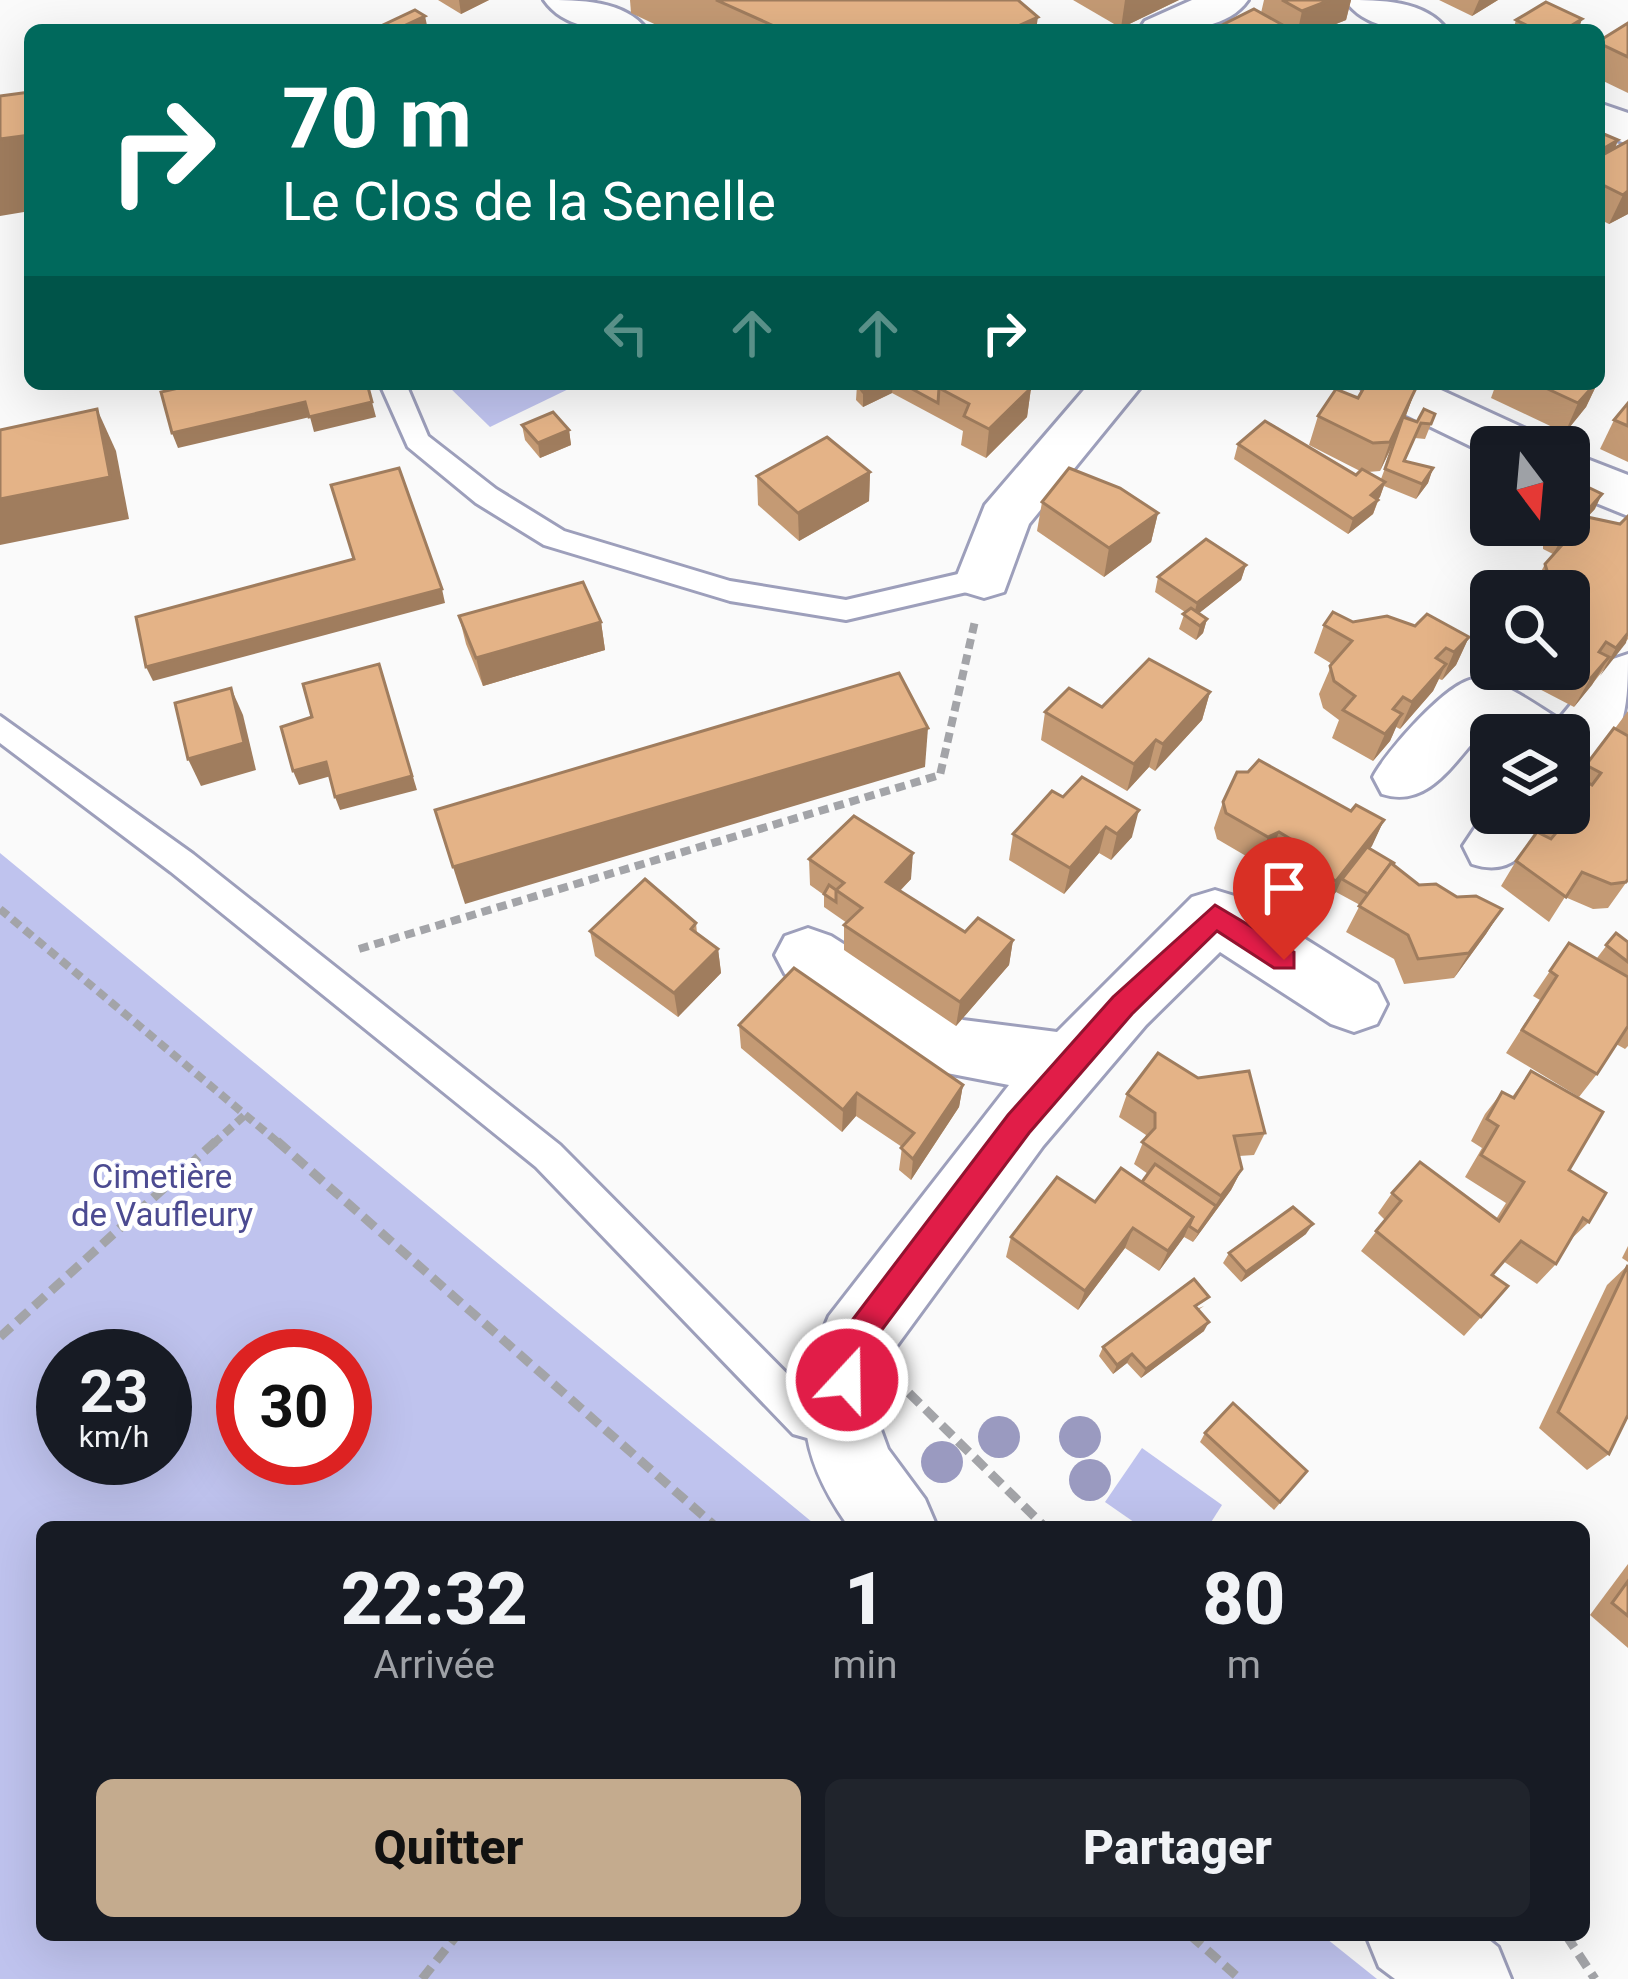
<!DOCTYPE html>
<html lang="fr">
<head>
<meta charset="utf-8">
<style>
	:root { --surface:#171b24; --page:#20242c; --text:#f1f3f6; --muted:#9ea1a6; --accent:#c4ab8e }
	body { margin:0; font-family:Roboto,sans-serif; background:var(--page); color:var(--text); height:100vh; display:flex; flex-direction:column; font-size:45px; white-space:nowrap }
	* { box-sizing:border-box; margin:0 }
	p { font-size:39px; color:var(--muted) }
	.icon { flex:none; width:66px; height:66px; fill:none; stroke:currentColor; stroke-width:2; stroke-linecap:round; stroke-linejoin:round }
	.map { position:relative; flex:1; overflow:hidden }
	.sheet { position:absolute; left:36px; top:1521px; width:1554px; height:420px; display:flex; flex-direction:column; background:var(--surface); border-radius:18px; box-shadow:0 12px 48px #0002 }
	.sheet>* { flex:none }
	.hud { position:absolute; left:24px; top:24px; width:1581px; height:366px; border-radius:18px; box-shadow:0 12px 48px #0002; background:#00695c; color:#fff; overflow:hidden }
	.needle { width:78px; rotate:164deg }
	.buttons { position:absolute; left:1470px; top:426px; display:grid; gap:24px }
	.buttons a { display:grid; place-items:center; width:120px; height:120px; border-radius:18px; background:var(--surface); box-shadow:0 12px 48px #0002; font-size:60px }
	.speed { position:absolute; left:36px; top:1329px; display:flex; gap:24px; font-size:60px; font-weight:700; text-align:center }
	.speed>* { display:grid; place-content:center; width:156px; height:156px; border-radius:50%; background:var(--surface); box-shadow:0 12px 48px #0002; line-height:1 }
	.speed small { font-size:30px; font-weight:400 }
	.speed .limit { border:18px solid #d22; background:#fff; color:#111 }
	.pin { position:absolute; display:grid; place-items:center; width:102px; height:102px; color:#fff; margin:-123px -51px; border-radius:50% 50% 50% 0; rotate:-45deg; box-shadow:0 0 12px #0007 }
	.pin .icon { rotate:45deg }
	.me { position:absolute; width:132px; margin:-66px; rotate:21deg; stroke-linejoin:round; filter:drop-shadow(0 0 9px #0008) }
	.turn { display:flex; align-items:center; gap:42px; height:252px; padding:0 60px; font-size:54px }
	.turn .icon { width:156px; height:156px; stroke-width:2.5 }
	.turn b { display:block; font-size:84px; line-height:102px }
	.lanes { display:flex; align-items:center; height:114px; padding:0 60px; background:#0003; justify-content:center; gap:60px; direction:ltr }
	.lanes .off { opacity:.35 }
	.eta { display:flex; justify-content:space-evenly; align-items:center; height:204px; text-align:center }
	.eta b { font-size:72px; font-weight:800; line-height:84px }
	.primary-button { display:flex; gap:24px; margin-top:auto; padding:24px 60px }
	.primary-button a { flex:1; height:138px; border-radius:18px; background:var(--accent); color:#111; font-size:48px; font-weight:800; line-height:138px; text-align:center }
	.primary-button a+a { background:var(--page); color:var(--text) }
	.map>svg:first-child { display:block }
</style>
</head>
<body>
<div class="map">
<svg width="1628" height="1979" viewBox="0 0 1628 1979">
	<rect width="100%" height="100%" fill="#fafafa"/>
	<!-- green -->
	<g fill="#bfc3ee" fill-rule="evenodd">
		<polygon points="446,384 579,384 490,427"/>
		<path d="M0,853L818,1527H42V1935H1322L1377,1979H0ZM63,1356H165V1458H63ZM243,1356H345V1458H243Z"/>
		<polygon points="1142,1448 1222,1505 1208,1527 1141,1527 1105,1502"/>
	</g>
	<g fill="none" stroke-linecap="round" stroke-linejoin="round">
		<defs>
			<g id="lane">
				<polygon points="380,384 406,384 428,436 496,489 564,531 730,581 846,600 984,568 998,578 984,588 846,620 730,601 544,545 476,503 408,447"/>
				<polygon points="0,716 193,854 560,1145 817,1404 856,1416 861,1429 856,1442 842,1448 793,1434 536,1167 171,872 0,743"/>
			</g>
			<g id="street">
				<path d="M544,0C579,0 625,0 647,30C612,30 567,33 544,0Z"/>
				<path d="M1192,0H1248C1225,33 1174,30 1139,30L1145,21Z"/>
				<path d="M1345,0C1380,0 1425,0 1447,30C1412,30 1368,33 1345,0Z"/>
				<polygon points="1599,103 1628,113 1628,144 1599,134"/>
				<polygon points="1089,384 1143,384 1029,524 1004,592 984,598 964,592 956,578 985,505"/>
				<polygon points="1359,384 1428,384 1537,434 1544,447 1491,447 1491,456 1367,396"/>
				<polygon points="1569,452 1628,475 1628,516 1569,492"/>
				<path d="M1628,654C1628,706 1627,755 1569,773V735L1491,737L1482,732C1453,763 1428,809 1382,794L1373,777C1385,753 1447,682 1474,679C1500,677 1538,707 1559,719L1607,661Z"/>
				<path d="M1491,804V813H1550C1531,848 1514,878 1472,864L1463,846Z"/>
				<path d="M1215,890L1238,897L1377,984L1387,1004L1377,1024L1354,1032L1331,1024L1220,952L1146,1025L1043,1146L890,1355L877,1419L888,1449L925,1499L937,1527H849C796,1453 793,1398 829,1316L1009,1085L926,1069L785,974L775,955L785,936L808,928L831,936L963,1020L1057,1032L1192,897Z"/>
				<polygon points="1366,1935 1483,1935 1498,1947 1511,1979 1395,1979 1379,1967"/>
			</g>
		</defs>
		<!-- lane casing -->
		<use href="#lane" stroke="#9d9fbb" stroke-width="6"/>
		<!-- street casing -->
		<use href="#street" stroke="#9d9fbb" stroke-width="6"/>
		<!-- path-far1 -->
		<g stroke="#a3a4a8" stroke-width="8" stroke-dasharray="10 6" stroke-linecap="butt">
			<polyline points="0,909 280,1144"/>
			<polyline points="359,949 940,775 975,621"/>
			<polyline points="213,1144 246,1114"/>
		</g>
		<!-- path -->
		<g stroke="#a3a4a8" stroke-width="9" stroke-dasharray="15 8" stroke-linecap="butt">
			<polyline points="277,1141 716,1527"/>
			<polyline points="0,1337 216,1141"/>
			<polyline points="909,1393 1045,1527"/>
			<polyline points="1190,1935 1240,1979"/>
			<polyline points="1566,1935 1595,1979"/>
			<polyline points="422,1979 457,1935"/>
		</g>
		<!-- lane -->
		<use href="#lane" fill="#fff" fill-rule="evenodd"/>
		<!-- street -->
		<use href="#street" fill="#fff" fill-rule="evenodd"/>
	</g>
	<!-- trees -->
	<g fill="#9a9ac0">
		<circle cx="999" cy="1437" r="21"/>
		<circle cx="1080" cy="1437" r="21"/>
		<circle cx="942" cy="1462" r="21"/>
		<circle cx="1090" cy="1480" r="21"/>
	</g>
	<!-- wall -->
	<g fill="#c49a74" fill-rule="evenodd">
		<polygon points="438,0 489,0 461,14"/>
		<polygon points="630,0 1018,0 1036,30 667,30 631,13"/>
		<polygon points="1073,0 1179,0 1121,28"/>
		<polygon points="1264,0 1351,0 1346,20 1321,30 1214,30 1261,13"/>
		<polygon points="1439,0 1498,0 1472,16"/>
		<polygon points="1582,19 1578,30 1513,30 1516,20"/>
		<polygon points="1628,23 1628,93 1599,79 1599,41"/>
		<polygon points="1599,132 1618,140 1615,148 1628,141 1628,214 1609,224 1599,219"/>
		<polygon points="1024,384 1031,388 1027,417 986,458 961,445 963,431 892,393 863,407 856,400 857,385"/>
		<polygon points="1496,384 1597,384 1586,407 1565,433 1491,398"/>
		<path d="M1416,388L1405,418L1417,422L1435,414L1425,439L1415,438L1405,461L1433,468L1428,483L1416,499L1384,486L1373,514L1348,534L1234,459L1238,444L1356,475L1360,471L1309,445L1318,416L1358,398ZM1397,436L1381,479L1368,472L1380,471Z"/>
		<polygon points="1628,403 1628,462 1600,449 1614,420"/>
		<polygon points="522,425 569,430 571,445 540,458 525,440"/>
		<polygon points="870,472 869,501 799,541 758,505 757,476"/>
		<polygon points="1042,502 1158,513 1151,542 1104,577 1037,531"/>
		<polygon points="1595,509 1587,517 1620,524 1628,516 1628,639 1574,707 1501,669 1569,669 1569,591 1531,591 1545,564 1553,554 1543,549 1543,541 1550,527 1545,525 1569,525"/>
		<polygon points="1246,565 1241,580 1199,613 1207,619 1203,633 1196,640 1179,629 1185,612 1155,592 1158,577"/>
		<polygon points="459,616 601,622 605,650 483,686 466,644"/>
		<polygon points="1353,622 1415,626 1469,637 1456,665 1442,680 1439,679 1433,691 1400,729 1396,727 1390,741 1373,761 1332,738 1339,720 1323,708 1319,694 1332,664 1314,653 1324,625"/>
		<polygon points="1491,627 1491,664 1476,656"/>
		<polygon points="1210,692 1202,720 1155,771 1149,767 1127,791 1041,740 1045,712 1102,707"/>
		<polygon points="1628,711 1628,880 1608,908 1593,909 1565,897 1549,922 1501,886 1516,861"/>
		<polygon points="1052,791 1132,837 1111,860 1099,853 1064,894 1009,860 1013,834"/>
		<polygon points="1223,802 1351,811 1384,820 1370,849 1419,885 1502,909 1486,934 1454,978 1404,984 1394,959 1346,932 1360,905 1336,892 1324,907 1284,882 1289,870 1269,858 1258,863 1217,839 1214,828"/>
		<polygon points="809,859 911,879 900,891 965,932 1013,940 1009,965 956,1026 844,950 844,925 847,923 824,907 824,895 810,885"/>
		<polygon points="696,923 697,933 718,949 721,973 678,1017 595,956 590,931"/>
		<polygon points="1616,933 1628,942 1628,1046 1625,1049 1616,1044 1597,1074 1579,1097 1506,1053 1540,1000 1533,996 1569,943 1605,964 1597,958"/>
		<polygon points="739,1025 963,1085 959,1107 911,1180 899,1170 902,1147 856,1116 842,1132 741,1048"/>
		<polygon points="1531,1071 1589,1222 1569,1241 1556,1264 1537,1284 1503,1261 1492,1275 1481,1317 1464,1336 1361,1251 1385,1220 1378,1213 1392,1193 1496,1219 1506,1203 1465,1177 1482,1148 1471,1141 1485,1114 1502,1092 1512,1097"/>
		<polygon points="1127,1094 1265,1133 1254,1155 1239,1156 1242,1169 1231,1190 1193,1242 1184,1237 1159,1271 1125,1248 1078,1310 1006,1257 1011,1237 1142,1182 1148,1174 1134,1164 1146,1135 1119,1117"/>
		<polygon points="1306,1234 1241,1282 1223,1263 1229,1253"/>
		<polygon points="1628,1246 1628,1262 1622,1258"/>
		<polygon points="1628,1265 1609,1454 1587,1470 1539,1428 1607,1285"/>
		<polygon points="1204,1306 1198,1310 1204,1331 1141,1378 1127,1363 1113,1374 1099,1356 1103,1347"/>
		<polygon points="1205,1433 1307,1471 1274,1510 1200,1442"/>
		<polygon points="1628,1564 1628,1648 1590,1615"/>
	</g>
	<!-- shaded-wall -->
	<g fill="#a07d5e">
		<polygon points="459,0 489,0 461,14"/>
		<polygon points="1125,0 1179,0 1121,28"/>
		<polygon points="1330,0 1351,0 1346,20 1321,30 1298,30 1302,11"/>
		<polygon points="1479,0 1498,0 1472,16"/>
		<polygon points="425,16 428,30 395,30"/>
		<polygon points="1038,17 1036,30 1009,30"/>
		<polygon points="1582,19 1578,30 1564,30"/>
		<polygon points="30,135 30,211 0,216 0,139"/>
		<polygon points="1618,140 1612,156 1599,163 1599,151"/>
		<polygon points="1628,191 1628,214 1609,224 1623,195"/>
		<polygon points="881,384 893,384 892,393 863,407 863,392"/>
		<polygon points="1595,384 1597,384 1586,407 1565,433 1578,403"/>
		<polygon points="1031,388 1027,417 986,458 989,429"/>
		<polygon points="1416,388 1405,418 1380,471 1390,442"/>
		<polygon points="305,402 372,402 376,417 314,432 310,417 178,448 172,433"/>
		<polygon points="97,409 116,451 129,519 0,545 0,499"/>
		<polygon points="569,430 571,445 540,458 538,443"/>
		<polygon points="1433,468 1428,483 1416,499 1422,484"/>
		<polygon points="870,472 869,501 799,541 798,513"/>
		<polygon points="1385,482 1380,497 1370,506 1378,500 1373,514 1348,534 1353,519 1371,495"/>
		<polygon points="1602,494 1595,509 1553,554 1561,540"/>
		<polygon points="1158,513 1151,542 1104,577 1109,548"/>
		<polygon points="1246,565 1241,580 1193,618 1197,603"/>
		<polygon points="442,589 445,603 153,681 146,667"/>
		<polygon points="1207,619 1203,633 1196,640 1200,626"/>
		<polygon points="601,622 605,650 483,686 476,658"/>
		<polygon points="1628,633 1626,643 1600,676 1616,648"/>
		<polygon points="1469,637 1456,665 1442,680 1454,652"/>
		<polygon points="1609,657 1592,685 1574,707 1590,679"/>
		<polygon points="379,664 417,790 340,810 335,797"/>
		<polygon points="1446,664 1433,691 1400,729 1412,702"/>
		<polygon points="231,688 243,715 256,770 201,786 188,759"/>
		<polygon points="1210,692 1202,720 1155,771 1163,744"/>
		<polygon points="1402,714 1390,741 1373,761 1385,734"/>
		<polygon points="928,728 925,767 465,904 453,867"/>
		<polygon points="1156,740 1149,767 1127,791 1134,764"/>
		<polygon points="326,762 331,776 299,785 293,771"/>
		<polygon points="1139,810 1132,837 1111,860 1117,834"/>
		<polygon points="1384,820 1372,846 1345,881 1342,879 1336,892 1324,907 1336,881"/>
		<polygon points="1106,827 1099,853 1064,894 1070,868"/>
		<polygon points="1279,832 1269,858 1258,863 1268,837"/>
		<polygon points="913,853 911,879 884,907 886,882"/>
		<polygon points="1502,909 1486,934 1454,978 1469,953"/>
		<polygon points="1013,940 1009,965 956,1026 960,1002"/>
		<polygon points="718,949 721,973 678,1017 674,993"/>
		<polygon points="963,1085 959,1107 911,1180 913,1159"/>
		<polygon points="857,1093 856,1116 842,1132 843,1110"/>
		<polygon points="1242,1169 1231,1190 1193,1242 1221,1196"/>
		<polygon points="1193,1217 1184,1237 1159,1271 1168,1251"/>
		<polygon points="1313,1224 1306,1234 1241,1282 1246,1272"/>
		<polygon points="1133,1228 1125,1248 1078,1310 1085,1291"/>
		<polygon points="1209,1322 1204,1331 1141,1378 1146,1369"/>
		<polygon points="1132,1354 1127,1363 1113,1374 1117,1365"/>
	</g>
	<!-- building -->
	<g fill="#e4b387" stroke="#a07d5e" stroke-width="3">
		<polygon points="716,0 1018,0 1038,17 1009,30 783,30"/>
		<polygon points="1282,0 1330,0 1302,11"/>
		<polygon points="1546,2 1582,19 1564,30 1536,30 1516,20"/>
		<polygon points="1254,9 1281,24 1271,30 1214,29"/>
		<polygon points="415,10 425,16 395,30 387,30 381,26"/>
		<polygon points="1628,23 1628,57 1599,43 1599,41"/>
		<polygon points="30,92 30,135 0,139 0,96"/>
		<polygon points="1599,132 1618,140 1599,151"/>
		<polygon points="1628,141 1628,191 1623,195 1599,183 1599,157"/>
		<polygon points="196,384 360,384 368,387 372,402 309,417 305,402 172,433 161,392"/>
		<polygon points="857,384 881,384 863,392"/>
		<polygon points="903,384 944,384 939,388 938,403"/>
		<polygon points="944,384 1024,384 1031,388 989,429 964,416 969,404 939,388"/>
		<polygon points="1366,384 1407,384 1416,388 1390,442 1373,443 1318,416 1336,389 1358,398"/>
		<polygon points="1537,384 1595,384 1578,403"/>
		<polygon points="1628,403 1628,426 1614,420"/>
		<polygon points="97,409 110,477 0,499 0,430"/>
		<polygon points="1424,409 1435,414 1431,424 1421,423 1404,461 1433,468 1422,484 1385,469 1403,417 1417,422"/>
		<polygon points="553,412 569,430 538,443 522,425"/>
		<polygon points="1265,421 1356,475 1362,469 1385,482 1371,495 1378,500 1353,519 1238,444"/>
		<polygon points="827,437 870,472 798,513 757,476"/>
		<polygon points="399,468 442,589 146,667 136,617 354,559 331,485"/>
		<polygon points="1069,468 1120,488 1158,513 1109,548 1042,502"/>
		<polygon points="1569,478 1602,494 1561,540 1550,534 1550,527 1569,525"/>
		<polygon points="1628,516 1628,633 1616,648 1606,642 1599,652 1609,657 1590,679 1569,669 1569,591 1566,591 1568,588 1548,574 1545,564 1587,517 1620,524"/>
		<polygon points="1206,539 1246,565 1197,603 1158,577"/>
		<polygon points="583,582 601,622 476,658 459,616"/>
		<polygon points="1191,608 1207,619 1200,626 1183,614"/>
		<polygon points="1333,612 1353,622 1387,616 1415,626 1427,614 1469,637 1454,652 1446,648 1436,658 1446,664 1412,702 1403,697 1393,709 1402,714 1385,734 1343,710 1355,696 1334,681 1330,666 1352,641 1324,625"/>
		<polygon points="1149,659 1210,692 1163,744 1156,740 1134,764 1045,712 1069,688 1102,707"/>
		<polygon points="379,664 412,776 335,797 326,762 293,771 281,727 312,717 303,684"/>
		<polygon points="899,673 928,728 453,867 435,810"/>
		<polygon points="231,688 244,743 188,759 175,703"/>
		<polygon points="1614,728 1628,736 1628,879 1626,882 1611,884 1582,872 1566,897 1516,861 1537,832 1551,839 1561,827 1547,819 1551,813 1569,813 1569,788 1577,776 1592,785 1601,773 1586,765"/>
		<polygon points="1259,760 1351,811 1356,805 1384,820 1336,881 1294,857 1302,846 1279,832 1268,837 1226,813 1223,802 1237,772 1248,772"/>
		<polygon points="1082,777 1139,810 1117,834 1106,827 1070,868 1013,834 1052,791 1063,797"/>
		<polygon points="854,816 913,853 886,882 965,932 978,918 1013,940 960,1002 844,925 862,908 836,890 844,883 809,859"/>
		<polygon points="1367,847 1394,863 1393,865 1391,863 1368,894 1342,879"/>
		<polygon points="1391,863 1419,885 1436,884 1457,897 1476,896 1502,909 1469,953 1418,959 1408,935 1359,906"/>
		<polygon points="645,879 696,923 691,929 718,949 674,993 590,931"/>
		<polygon points="829,885 836,890 836,902 824,894"/>
		<polygon points="1616,933 1628,942 1628,962 1606,945"/>
		<polygon points="1569,943 1628,977 1628,1026 1597,1074 1522,1030 1557,976 1550,971"/>
		<polygon points="794,968 963,1085 913,1159 901,1148 914,1133 857,1093 843,1110 739,1025"/>
		<polygon points="1158,1053 1198,1078 1249,1071 1265,1133 1234,1136 1242,1169 1221,1196 1142,1142 1155,1128 1155,1113 1127,1094"/>
		<polygon points="1531,1071 1603,1112 1569,1170 1606,1193 1589,1222 1583,1218 1556,1264 1521,1241 1492,1275 1508,1286 1481,1317 1376,1231 1401,1201 1392,1193 1420,1162 1499,1221 1524,1182 1481,1155 1498,1126 1487,1119 1502,1092 1514,1098"/>
		<polygon points="1155,1164 1216,1206 1198,1232 1189,1226 1193,1217 1142,1182"/>
		<polygon points="1121,1168 1193,1217 1168,1251 1133,1228 1085,1291 1011,1237 1057,1177 1095,1202"/>
		<polygon points="1293,1207 1313,1224 1246,1272 1229,1253"/>
		<polygon points="1628,1265 1628,1415 1609,1454 1558,1412"/>
		<polygon points="1194,1279 1209,1297 1195,1306 1209,1322 1146,1369 1132,1354 1117,1365 1103,1347"/>
		<polygon points="1233,1403 1307,1471 1280,1502 1205,1433"/>
		<polygon points="1628,1581 1628,1616 1612,1603"/>
	</g>
	<!-- route -->
	<polygon fill="#e11d48" stroke="#92132f" stroke-width="3" points="1215,905 1294,952 1294,968 1274,968 1217,931 1132,1014 1029,1133 869,1347 858,1390 847,1395 836,1390 831,1380 844,1331 1008,1115 1113,997"/>
	<g text-anchor="middle" stroke-width="10" stroke-linejoin="round" paint-order="stroke">
		<!-- park labels -->
		<g font-size="33" fill="#4c4b91" stroke="#fff">
			<text x="162" y="1188">Cimetière<tspan x="162" dy="38">de Vaufleury</tspan></text>
		</g>
	</g>
</svg>
<div class="buttons">
<a><svg class="needle" viewBox="-14 -14 28 28"><path d="M0-13l5 13h-10z" fill="#e53935"/><path d="M0 13l5-13h-10z" fill="#9ea1a6"/></svg></a>
<a><svg class="icon" aria-label="search" viewBox="0 0 24 24"><circle cx="10" cy="10" r="6"/><path d="M15 15l6 6"/></svg></a>
<a><svg class="icon" aria-label="layers" viewBox="0 0 24 24"><path d="M12 4l9 5-9 5-9-5zM3 14l9 5 9-5"/></svg></a>
</div>
<div class="speed"><div>23<small>km/h</small></div><div class="limit">30</div></div>
<div class="pin" style="left:1284px;top:960px;background:#d93025"><svg class="icon" aria-label="arrive" viewBox="0 0 24 24"><path d="M6 21V4h12l-3 4 3 4H6"/></svg></div>
<svg class="me" style="left:847px;top:1380px" viewBox="-20 -20 40 40"><circle r="17" fill="#e11d48" stroke="#fff" stroke-width="3"/><path d="M0-11L8 9 0 5-8 9z" fill="#fff"/></svg>
<div class="hud">
<div class="turn"><svg class="icon" aria-label="right" viewBox="0 0 24 24"><path d="M7 20v-9h11M14 6l5 5-5 5"/></svg><div><b>70 m</b>Le Clos de la Senelle</div></div>
<div class="lanes"><svg class="icon off" aria-label="left" viewBox="0 0 24 24"><path d="M17 20v-9H6M10 6l-5 5 5 5"/></svg><svg class="icon off" aria-label="ahead" viewBox="0 0 24 24"><path d="M12 20V5M6 11l6-6 6 6"/></svg><svg class="icon off" aria-label="ahead" viewBox="0 0 24 24"><path d="M12 20V5M6 11l6-6 6 6"/></svg><svg class="icon" aria-label="right" viewBox="0 0 24 24"><path d="M7 20v-9h11M14 6l5 5-5 5"/></svg></div>
</div>
<section class="sheet">
<div class="eta">
<div><b>22:32</b><p>Arrivée</p></div>
<div><b>1</b><p>min</p></div>
<div><b>80</b><p>m</p></div>
</div>
<div class="primary-button"><a>Quitter</a><a>Partager</a></div>
</section>
</div>
</body>
</html>
